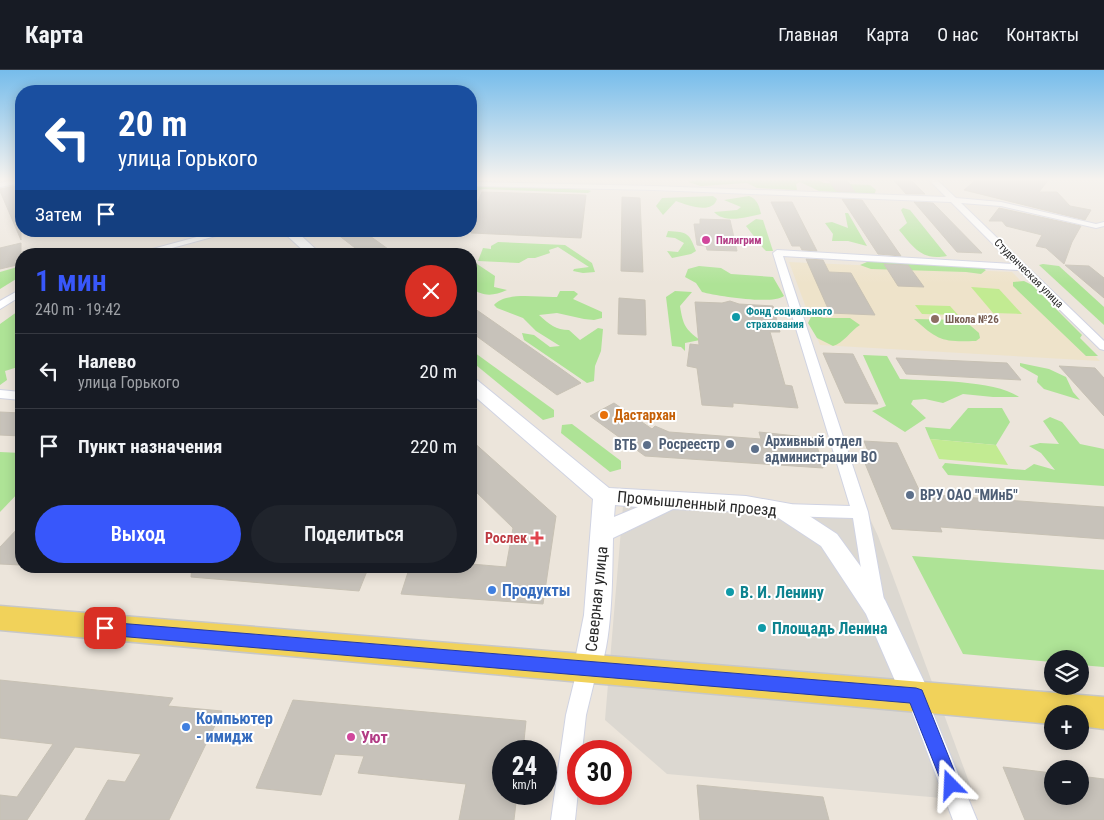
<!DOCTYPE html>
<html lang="ru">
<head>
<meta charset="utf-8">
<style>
	:root { --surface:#171b24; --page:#20242c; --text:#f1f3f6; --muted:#9ea1a6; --line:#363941; --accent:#3857fb }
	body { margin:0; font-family:"Roboto Condensed",sans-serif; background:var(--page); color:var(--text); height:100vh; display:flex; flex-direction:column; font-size:19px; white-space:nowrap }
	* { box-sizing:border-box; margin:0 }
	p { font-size:16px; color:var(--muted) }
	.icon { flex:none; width:28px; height:28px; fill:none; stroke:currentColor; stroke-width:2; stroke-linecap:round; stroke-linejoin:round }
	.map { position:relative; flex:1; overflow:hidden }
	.drawer { position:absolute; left:15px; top:178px; width:462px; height:325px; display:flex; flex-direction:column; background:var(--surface); border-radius:20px; box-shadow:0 2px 12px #0003 }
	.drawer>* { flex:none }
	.hud { position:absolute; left:15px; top:15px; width:462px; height:152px; border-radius:20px; box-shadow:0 2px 12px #0003; background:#1a4fa0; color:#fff; overflow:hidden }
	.controls { position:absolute; left:1044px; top:580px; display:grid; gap:10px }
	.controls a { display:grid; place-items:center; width:45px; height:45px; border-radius:50%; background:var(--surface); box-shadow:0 2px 12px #0003; font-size:25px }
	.speed { position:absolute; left:492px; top:670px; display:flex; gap:10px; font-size:25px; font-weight:700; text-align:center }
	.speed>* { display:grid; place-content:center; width:65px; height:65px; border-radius:50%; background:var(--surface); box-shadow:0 2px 12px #0003; line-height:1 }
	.speed small { font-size:12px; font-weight:400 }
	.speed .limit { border:8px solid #d22; background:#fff; color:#111 }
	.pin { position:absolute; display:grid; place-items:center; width:42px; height:42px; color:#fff; margin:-21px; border-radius:10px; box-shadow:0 2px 8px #0006 }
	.me { position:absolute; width:55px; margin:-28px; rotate:339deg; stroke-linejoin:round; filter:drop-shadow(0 0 4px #0008) }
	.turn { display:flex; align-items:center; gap:18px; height:105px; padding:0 20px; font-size:22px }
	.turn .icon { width:65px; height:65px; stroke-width:2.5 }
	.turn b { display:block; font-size:35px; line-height:42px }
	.then { display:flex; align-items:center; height:48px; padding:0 20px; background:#0003; gap:10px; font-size:19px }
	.round { display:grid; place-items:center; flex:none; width:52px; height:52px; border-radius:26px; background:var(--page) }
	.headline { display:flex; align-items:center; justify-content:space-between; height:85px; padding:0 20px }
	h1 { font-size:30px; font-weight:600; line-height:38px; color:var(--accent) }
	.primary-button { display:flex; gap:10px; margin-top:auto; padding:10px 20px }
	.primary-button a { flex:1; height:58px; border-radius:30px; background:var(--accent); color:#fff; font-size:20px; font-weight:600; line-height:58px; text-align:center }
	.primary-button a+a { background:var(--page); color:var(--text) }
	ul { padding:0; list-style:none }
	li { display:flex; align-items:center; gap:15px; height:75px; padding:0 20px; border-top:1px solid var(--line) }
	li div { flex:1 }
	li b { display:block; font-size:19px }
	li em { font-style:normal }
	header { display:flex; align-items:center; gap:30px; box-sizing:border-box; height:70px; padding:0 25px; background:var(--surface); border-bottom:1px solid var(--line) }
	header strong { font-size:24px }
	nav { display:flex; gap:28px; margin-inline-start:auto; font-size:18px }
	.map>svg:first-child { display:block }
</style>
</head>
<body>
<header>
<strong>Карта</strong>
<nav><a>Главная</a><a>Карта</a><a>О нас</a><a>Контакты</a></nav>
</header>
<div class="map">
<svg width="1104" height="750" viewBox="0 0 1104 750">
	<rect width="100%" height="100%" fill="#ece5db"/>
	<!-- education -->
	<polygon fill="#eee3ca" points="789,192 1012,202 1100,291 820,275"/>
	<!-- green -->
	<g fill="#aee396">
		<polygon points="701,109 817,109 824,113 870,115 876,120 874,125 819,121 800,112 796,114 797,120 757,118 747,113 701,116 688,112"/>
		<polygon points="491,115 588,120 591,121 588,123 483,119 474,121 471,127 471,118"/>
		<path d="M713,126L717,129C712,145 687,135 676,131L663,145L656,136L662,128Z"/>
		<path d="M749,126C757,129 759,135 761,144C747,147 725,154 714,142L737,140L741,137L724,130Z"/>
		<path d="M903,138L910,140L947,186C922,191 914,178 899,160L907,153L901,140Z"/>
		<polygon points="845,143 848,143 867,176 848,171 832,171 833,164 825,153 832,152 848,158"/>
		<polygon points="756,149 763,150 773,181 766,181 763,178 746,156"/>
		<path d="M668,161C688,162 689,163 696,181L691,184L672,188L667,181L678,182L684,173L675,168L666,167Z"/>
		<polygon points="498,172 565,175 592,193 595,202 583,203 573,201 574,199 589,197 558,177 549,180 550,183 535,188 528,188 519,193 478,191 483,178 491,179 491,176"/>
		<path d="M471,190L495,206L494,217L507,220C493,226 484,227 471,218Z"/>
		<polygon points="892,190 976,195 986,200 981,204 966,202 871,199 860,195 867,192"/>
		<polygon points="1043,194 1059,196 1104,237 1104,255 1039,195"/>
		<polygon points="21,196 21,206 0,219 0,202"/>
		<path d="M699,196L721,198L731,204L773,207L784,226C772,235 717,226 702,222L696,213L685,207L688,199Z"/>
		<polygon points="1024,211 1032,215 1082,265 1080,268 1098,286 1086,286 1013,216 1013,212"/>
		<path d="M560,221H574L578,224L573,229L602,242V248L594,250L584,249L557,243L539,245C549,254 556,260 569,260L580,270L598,258L603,259L601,281L595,296L594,311L587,313L524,270L522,263L534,265L550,277L560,276L536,261L523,248L497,238L494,235C506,221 540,228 557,227Z"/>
		<path d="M675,221L692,222L680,236C683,255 685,259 700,270L685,273V281L681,277L672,276L666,227Z"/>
		<polygon points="21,239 21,296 5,301 7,310 0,315 0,254"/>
		<path d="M813,243L823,248H850L860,255C850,261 844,273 833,276L817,268L808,253Z"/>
		<path d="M914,249L964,250L979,263L980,268L976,271C942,272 939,271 914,249Z"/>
		<polygon points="471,280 554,340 554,347 543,350 471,291"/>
		<path d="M863,285L887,286L900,309C931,311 995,310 1019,327H993L963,324L943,333L925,329L913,330L911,334L926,348L905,362L872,341L886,336Z"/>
		<polygon points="1020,293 1049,299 1066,307 1073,322 1080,330 1044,319 1037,312 1038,306 1020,296"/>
		<polygon points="968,338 1002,338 1010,352 996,375 930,369 925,357 950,359"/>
		<polygon points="1050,347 1062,352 1080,374 1104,379 1104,416 948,405 942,397 945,393 1025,400 1034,394 1055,400 1041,383 1029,376 1040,373 1059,374 1043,351"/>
		<polygon points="572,354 621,391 621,399 610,402 561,363 562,355"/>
		<polygon points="0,382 21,383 21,420 0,442"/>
		<polygon points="912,486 1104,500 1104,597 1080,595 1080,589 1052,589 1052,592 963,584"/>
	</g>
	<!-- pitch -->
	<g fill="#c2eb92">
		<polygon points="971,217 999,219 1022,244 993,243"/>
		<polygon points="915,235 950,236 958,245 922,244"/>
		<polygon points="930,369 996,375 1008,395 939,389"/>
	</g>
	<!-- plaza -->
	<polygon fill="#dcd8d1" points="624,424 865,438 878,466 976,731 667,704 605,650"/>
	<!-- building -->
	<g fill="#c7c2ba" stroke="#c7c1b4">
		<polygon points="828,109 846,109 855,122 836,121"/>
		<polygon points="893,109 910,109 925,124 906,124"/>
		<polygon points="977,109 1049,109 1039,122 1057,122 1070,136 1091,140 1085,150 964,120"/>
		<polygon points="21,115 21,170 0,121 0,119"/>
		<polygon points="482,122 586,125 581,168 471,163 471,147"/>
		<polygon points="622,127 640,128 643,202 621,201"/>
		<polygon points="842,129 862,130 901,186 878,184"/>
		<polygon points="771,132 792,132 817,181 802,180 800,176 792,176"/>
		<polygon points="914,132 933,133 982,183 957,182"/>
		<polygon points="999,138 1081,156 1072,172 1064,194 1046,178 1036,176 1042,165 1006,156 1002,151 989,151"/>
		<polygon points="700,149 730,150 737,181 707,180 706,176 697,175 694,154 700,154"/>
		<polygon points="333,161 363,161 395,184 363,184"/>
		<polygon points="21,173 21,194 0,199 0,178"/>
		<polygon points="806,189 823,190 829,202 851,203 875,245 830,243"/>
		<polygon points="884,194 908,195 924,217 898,216"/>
		<polygon points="1065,195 1089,196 1104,208 1104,228"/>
		<polygon points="619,228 645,230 646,265 618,264"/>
		<polygon points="730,231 739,234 773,236 780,262 770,262 785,315 792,316 798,338 733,333 733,337 702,335 697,298 687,296 690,274 699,275 695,232 722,233"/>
		<polygon points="471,236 560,298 581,313 557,325 471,262"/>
		<polygon points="823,283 853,284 878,334 845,333"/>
		<polygon points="896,288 1007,293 1021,310 906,304"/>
		<polygon points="1059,296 1095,298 1104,308 1104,346"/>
		<polygon points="614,333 652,359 655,356 669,362 761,369 759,362 815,368 823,398 645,386 590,346"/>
		<polygon points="0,342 21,343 21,366 0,365"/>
		<polygon points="471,370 556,446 543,534 401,524 410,496 471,496 471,494 506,497 513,458 471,417"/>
		<polygon points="864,371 897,373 921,424 1104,437 1104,469 940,457 942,462 892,459 862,386 870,386"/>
		<polygon points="21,455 21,495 0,494 0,477"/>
		<polygon points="192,496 369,496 359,521 191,507"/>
		<polygon points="0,610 173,628 168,636 222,641 169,750 85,750 108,710 125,712 141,684 75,677 27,750 0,750 0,725 17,727 53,674 0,668"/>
		<polygon points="293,630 526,651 523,681 504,681 504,724 517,724 514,750 459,750 466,714 358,703 364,686 335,684 321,725 256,718"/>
		<polygon points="1003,697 1052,703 1052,726 1080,726 1080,706 1104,709 1104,750 1025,750"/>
		<polygon points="697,715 823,727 829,750 700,750"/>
	</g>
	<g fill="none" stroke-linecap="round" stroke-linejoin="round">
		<defs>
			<g id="minor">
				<polygon points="21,109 21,113 0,117 0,113"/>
				<polygon points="928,109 936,109 956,128 1001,132 1096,154 1104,152 1104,156 1096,158 1001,136 961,133 1104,271 1104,280 1100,279 1019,200 783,186 868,442 884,530 881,535 875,538 869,535 866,530 853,448 784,446 779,444 776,440 779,436 784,434 850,436 773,183 777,180 1013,194 951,132 654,120 471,116 471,112 654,116 946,127"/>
				<polygon points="219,161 234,161 150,184 134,184"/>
				<polygon points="21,219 21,226 0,239 0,231"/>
				<polygon points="0,320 21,322 21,330 0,328"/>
				<polygon points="587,591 594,594 597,600 586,645 582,681 579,681 579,712 575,750 551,750 566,645 577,600 580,594"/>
				<polygon points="916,616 923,619 977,750 953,750 906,626 909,619"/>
			</g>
			<g id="secondary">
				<polygon points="282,161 296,161 321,184 307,184"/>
				<path d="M471,309L477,310L609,418L746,426L791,434L837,464L885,530L931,626L926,636L916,640L906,636L866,544L821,476L777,447L746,442L673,439L613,468C612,509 613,572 597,609L587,613L577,609L573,600L584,545L593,429L471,323ZM615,435L638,437L614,447Z"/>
			</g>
			<polygon id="primary" points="0,536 1104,627 1104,659 1080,656 1080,644 1052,644 1052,654 0,560"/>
		</defs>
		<!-- minor casing -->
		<use href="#minor" stroke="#d0d3e2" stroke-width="2"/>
		<!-- secondary casing -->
		<use href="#secondary" stroke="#d0d3e2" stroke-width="2"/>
		<!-- primary casing -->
		<use href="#primary" stroke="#c7c7c7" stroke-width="3"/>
		<!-- minor -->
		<use href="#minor" fill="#fff" fill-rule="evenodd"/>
		<!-- secondary -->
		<use href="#secondary" fill="#fff" fill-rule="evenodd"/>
		<!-- primary -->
		<use href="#primary" fill="#f1d25a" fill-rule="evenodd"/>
	</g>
	<!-- sky -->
	<linearGradient id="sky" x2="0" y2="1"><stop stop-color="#76bceb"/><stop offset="0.51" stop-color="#f6f3ef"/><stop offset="1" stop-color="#f6f3ef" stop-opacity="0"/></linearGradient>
	<rect width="1104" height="214" fill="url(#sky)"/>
	<!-- route -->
	<polygon fill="#3857fb" stroke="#2439a3" points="105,552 916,618 922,620 960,715 957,721 951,724 945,721 910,633 105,565 100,563 98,558 100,553"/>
	<!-- markers -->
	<g fill="#d1479c" stroke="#fff" stroke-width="2">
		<circle cx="706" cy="170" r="5"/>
		<circle cx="351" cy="667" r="5"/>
	</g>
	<g fill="#0f9aa8" stroke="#fff" stroke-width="2">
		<circle cx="736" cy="247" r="5"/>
		<circle cx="730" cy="522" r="5"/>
		<circle cx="762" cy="558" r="5"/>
	</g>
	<circle fill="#8d6e63" stroke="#fff" stroke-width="2" cx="935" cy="249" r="5"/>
	<circle fill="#e8710a" stroke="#fff" stroke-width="2" cx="604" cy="345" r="5"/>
	<g fill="#5c6f8a" stroke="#fff" stroke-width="2">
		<circle cx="730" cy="374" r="5"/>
		<circle cx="647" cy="375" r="5"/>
		<circle cx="755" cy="379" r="5"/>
		<circle cx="910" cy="425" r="5"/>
	</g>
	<path fill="#e0444e" stroke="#fff" stroke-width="2" d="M534.5 460.5h5v5h5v5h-5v5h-5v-5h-5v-5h5z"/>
	<g fill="#3f7fe0" stroke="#fff" stroke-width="2">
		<circle cx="492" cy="520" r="5"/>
		<circle cx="186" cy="657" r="5"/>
	</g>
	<g text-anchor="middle" stroke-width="4" stroke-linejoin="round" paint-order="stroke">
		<!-- far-hotel labels -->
		<g font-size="11" font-weight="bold" fill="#b23c85" stroke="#fff" text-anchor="start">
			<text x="716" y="174">Пилигрим</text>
		</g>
		<!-- far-street labels -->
		<g font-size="11" fill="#292929" stroke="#fff">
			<text transform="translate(1029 203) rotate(45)" y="4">Студенческая улица</text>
		</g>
		<!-- far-culture labels -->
		<g font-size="11" font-weight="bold" fill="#0d838f" stroke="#fff" text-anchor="start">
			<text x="746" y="245">Фонд социального<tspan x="746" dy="13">страхования</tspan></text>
		</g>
		<!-- far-education labels -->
		<g font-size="11" font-weight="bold" fill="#785e54" stroke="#fff" text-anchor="start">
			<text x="945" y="253">Школа №26</text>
		</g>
		<!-- food labels -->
		<g font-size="14" font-weight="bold" fill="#c56008" stroke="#fff" text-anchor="start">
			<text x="614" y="350">Дастархан</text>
		</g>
		<!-- service labels -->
		<g font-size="14" font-weight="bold" fill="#4e5e75" stroke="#fff" text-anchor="start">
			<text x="765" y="376">Архивный отдел<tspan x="765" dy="16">администрации ВО</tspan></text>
			<text x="720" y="379" text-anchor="end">Росреестр</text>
			<text x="637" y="380" text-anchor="end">ВТБ</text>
			<text x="920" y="430">ВРУ ОАО "МИнБ"</text>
		</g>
		<!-- health labels -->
		<g font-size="14" font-weight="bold" fill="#be3a42" stroke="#fff" text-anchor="end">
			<text x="527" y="473">Рослек</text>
		</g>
		<!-- near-street labels -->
		<g font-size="16" fill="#292929" stroke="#fff">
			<text transform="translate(697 433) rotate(5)" y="6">Промышленный проезд</text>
			<text transform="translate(596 529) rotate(-84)" y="6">Северная улица</text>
		</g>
		<!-- near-shop labels -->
		<g font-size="16" font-weight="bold" fill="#366cbe" stroke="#fff" text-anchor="start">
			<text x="502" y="526">Продукты</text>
			<text x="196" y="654">Компьютер<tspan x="196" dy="18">- имидж</tspan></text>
		</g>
		<!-- near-culture labels -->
		<g font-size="16" font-weight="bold" fill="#0d838f" stroke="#fff" text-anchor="start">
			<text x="740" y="528">В. И. Ленину</text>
			<text x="772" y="564">Площадь Ленина</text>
		</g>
		<!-- near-hotel labels -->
		<g font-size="16" font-weight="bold" fill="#b23c85" stroke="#fff" text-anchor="start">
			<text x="361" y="673">Уют</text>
		</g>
	</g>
</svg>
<div class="controls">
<a><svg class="icon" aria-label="layers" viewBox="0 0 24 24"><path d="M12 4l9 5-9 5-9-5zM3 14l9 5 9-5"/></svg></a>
<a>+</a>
<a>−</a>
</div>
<div class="speed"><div>24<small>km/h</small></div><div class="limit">30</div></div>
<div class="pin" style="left:105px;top:558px;background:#d93025"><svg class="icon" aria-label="arrive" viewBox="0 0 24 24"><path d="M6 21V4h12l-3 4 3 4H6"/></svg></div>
<svg class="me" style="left:951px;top:715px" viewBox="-20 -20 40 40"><path d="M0-17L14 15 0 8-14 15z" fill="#3857fb" stroke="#fff" stroke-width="4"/></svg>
<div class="hud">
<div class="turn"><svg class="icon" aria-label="left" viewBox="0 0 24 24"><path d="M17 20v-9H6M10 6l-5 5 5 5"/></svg><div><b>20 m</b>улица Горького</div></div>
<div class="then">Затем<svg class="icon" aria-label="arrive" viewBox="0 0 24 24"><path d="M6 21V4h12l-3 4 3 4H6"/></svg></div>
</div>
<section class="drawer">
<div class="headline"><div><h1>1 мин</h1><p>240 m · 19:42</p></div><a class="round" style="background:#d93025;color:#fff"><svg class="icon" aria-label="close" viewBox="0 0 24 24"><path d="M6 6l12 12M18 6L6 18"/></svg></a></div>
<ul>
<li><svg class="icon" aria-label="left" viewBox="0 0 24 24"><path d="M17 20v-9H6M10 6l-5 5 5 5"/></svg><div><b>Налево</b><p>улица Горького</p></div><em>20 m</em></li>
<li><svg class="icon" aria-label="arrive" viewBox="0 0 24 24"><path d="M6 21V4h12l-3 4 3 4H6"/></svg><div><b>Пункт назначения</b></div><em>220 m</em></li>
</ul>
<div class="primary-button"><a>Выход</a><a>Поделиться</a></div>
</section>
</div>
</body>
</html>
